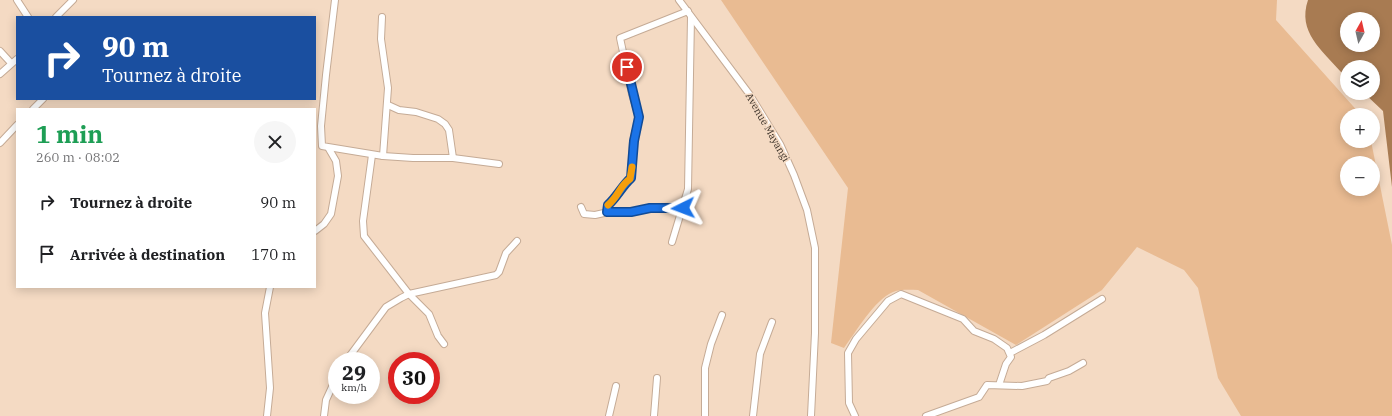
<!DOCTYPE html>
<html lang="fr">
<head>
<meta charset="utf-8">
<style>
	:root { --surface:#fff; --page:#f6f6f6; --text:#202124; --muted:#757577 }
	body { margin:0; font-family:"IBM Plex Serif",serif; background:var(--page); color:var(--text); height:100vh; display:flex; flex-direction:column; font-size:15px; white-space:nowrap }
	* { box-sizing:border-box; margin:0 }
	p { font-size:13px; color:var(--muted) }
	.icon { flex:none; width:22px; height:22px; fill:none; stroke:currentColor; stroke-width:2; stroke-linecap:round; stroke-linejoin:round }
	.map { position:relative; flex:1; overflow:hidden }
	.side { position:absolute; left:16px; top:108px; width:300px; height:180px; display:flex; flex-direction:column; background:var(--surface); border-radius:0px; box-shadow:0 2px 10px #0003 }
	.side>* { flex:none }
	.banner { position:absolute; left:16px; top:16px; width:300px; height:84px; border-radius:0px; box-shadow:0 2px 10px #0003; background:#1a4fa0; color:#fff; overflow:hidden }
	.needle { width:26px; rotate:8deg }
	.tools { position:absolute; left:1340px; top:12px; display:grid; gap:8px }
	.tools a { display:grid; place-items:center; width:40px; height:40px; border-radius:50%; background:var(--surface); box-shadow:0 2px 10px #0003; font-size:20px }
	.speed { position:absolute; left:328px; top:352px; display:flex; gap:8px; font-size:20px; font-weight:700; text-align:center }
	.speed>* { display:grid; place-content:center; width:52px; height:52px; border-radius:50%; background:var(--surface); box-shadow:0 2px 10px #0003; line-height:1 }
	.speed small { font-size:10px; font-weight:400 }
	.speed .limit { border:6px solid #d22; background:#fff; color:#111 }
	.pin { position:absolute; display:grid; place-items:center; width:34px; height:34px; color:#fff; margin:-17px; border:2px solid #fff; border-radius:50%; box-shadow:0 1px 4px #0007 }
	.me { position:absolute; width:44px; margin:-22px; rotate:267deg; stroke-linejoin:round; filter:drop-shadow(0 0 3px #0008) }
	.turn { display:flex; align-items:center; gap:14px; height:84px; padding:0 20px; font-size:18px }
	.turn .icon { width:52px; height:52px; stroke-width:2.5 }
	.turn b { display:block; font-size:28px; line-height:34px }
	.round { display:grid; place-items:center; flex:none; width:42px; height:42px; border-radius:21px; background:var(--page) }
	.summary { display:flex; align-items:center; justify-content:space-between; height:68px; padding:0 20px }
	h1 { font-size:24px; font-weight:700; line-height:30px; color:#1e9e55 }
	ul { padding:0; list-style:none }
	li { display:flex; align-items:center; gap:12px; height:52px; padding:0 20px }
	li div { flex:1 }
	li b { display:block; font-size:15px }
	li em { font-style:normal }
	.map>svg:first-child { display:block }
</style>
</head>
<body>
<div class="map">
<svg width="1392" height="416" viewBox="0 0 1392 416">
	<rect width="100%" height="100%" fill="#f4dac3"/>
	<!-- green -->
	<path fill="#e9bb92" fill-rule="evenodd" d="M721,0H1277L1276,20L1361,115H1347V141H1371L1392,245V416H1241L1218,378L1198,288L1184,270L1137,247L1102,290L1016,345L918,290C910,290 901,289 893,292C874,300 856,332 844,348L831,343L848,188ZM1347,163H1373V189H1347Z"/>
	<!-- water -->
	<path fill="#a87b52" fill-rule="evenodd" d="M1308,0H1392V187L1383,111L1364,93H1373V67H1347V78L1341,72C1322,50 1297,32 1308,0ZM1347,19H1373V45H1347Z"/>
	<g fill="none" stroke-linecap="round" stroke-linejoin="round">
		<defs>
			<g id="minor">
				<polyline points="17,0 28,17"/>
				<polyline points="335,0 326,75 321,126 322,146 383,156 413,158 453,158 499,164"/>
				<polyline points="679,0 750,95 780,144 794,175 807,210 815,248 815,333 811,416"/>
				<polyline points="56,17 73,0"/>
				<polyline points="382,17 381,39 388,88 383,156"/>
				<polyline points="0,51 11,63"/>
				<polyline points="0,74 17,59"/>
				<polyline points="388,105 399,110 416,112 438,119 445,124 449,130 453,158"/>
				<polyline points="33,109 43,99"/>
				<polyline points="0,143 17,125"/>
				<polyline points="372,155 363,221 364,236 409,294 429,314 438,336 444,344"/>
				<polyline points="581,207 584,214 595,215 613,211 631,212 650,208 683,208"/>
				<path d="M607,212L608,205C617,197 622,186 631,178L633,141L639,117L632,94L620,38L688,11"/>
				<polyline points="315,231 324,224 331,214 338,176 336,161 329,149"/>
				<polyline points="672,242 688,189 691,17"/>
				<polyline points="1010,353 1044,335 1102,299"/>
				<polyline points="346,361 386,307 401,298 409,294 496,275 499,272 506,253 517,241"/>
				<polyline points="267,416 270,388 265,313 270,287"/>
				<polyline points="324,416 326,400 337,376"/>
				<polyline points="609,416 616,386"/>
				<polyline points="654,416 657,378"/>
				<polyline points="705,416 705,368 711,344 722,315"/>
				<polyline points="753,416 760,354 772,322"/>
				<polyline points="855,416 849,403 848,353 856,339 888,301 901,294 963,319 974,331 994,339 1007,348 1011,357 1006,364 999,385"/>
				<polyline points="926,416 979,397 987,385 1022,386 1047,381 1049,378 1069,371 1083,363"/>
			</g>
		</defs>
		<!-- minor casing -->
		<use href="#minor" stroke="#c5ab96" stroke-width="8"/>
		<!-- minor -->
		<use href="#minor" stroke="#fff" stroke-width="6"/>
	</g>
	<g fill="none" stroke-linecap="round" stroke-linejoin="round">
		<defs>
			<path id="route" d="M627,67L639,117L634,141L631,178C622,186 617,197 608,205L607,212H631L650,208H683"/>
		</defs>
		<!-- route casing -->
		<use href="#route" stroke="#114b97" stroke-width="10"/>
		<!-- route -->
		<use href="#route" stroke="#1a73e8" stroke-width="7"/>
		<!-- slow -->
		<path stroke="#f59e0b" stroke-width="7" d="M608,205C619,196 620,185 630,179L632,167"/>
	</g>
	<g text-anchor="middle" stroke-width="3.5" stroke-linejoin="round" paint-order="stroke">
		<!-- street labels -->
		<g font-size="10" fill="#3c3229" stroke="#f4dac3">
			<text transform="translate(768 127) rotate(60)" y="4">Avenue Mayangi</text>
		</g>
	</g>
</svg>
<div class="tools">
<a><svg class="needle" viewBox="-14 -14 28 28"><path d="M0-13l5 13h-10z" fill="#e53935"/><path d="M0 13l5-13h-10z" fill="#757577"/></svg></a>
<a><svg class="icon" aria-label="layers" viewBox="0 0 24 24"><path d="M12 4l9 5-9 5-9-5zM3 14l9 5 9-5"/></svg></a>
<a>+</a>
<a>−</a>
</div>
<div class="speed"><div>29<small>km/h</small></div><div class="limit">30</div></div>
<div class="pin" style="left:627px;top:67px;background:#d93025"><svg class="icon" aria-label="arrive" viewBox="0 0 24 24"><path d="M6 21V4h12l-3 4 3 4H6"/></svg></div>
<svg class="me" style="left:683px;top:208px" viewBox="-20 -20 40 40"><path d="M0-17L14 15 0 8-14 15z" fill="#1a73e8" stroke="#fff" stroke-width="4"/></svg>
<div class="banner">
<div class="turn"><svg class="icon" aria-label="right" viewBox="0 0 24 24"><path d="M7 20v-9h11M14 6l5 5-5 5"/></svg><div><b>90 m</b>Tournez à droite</div></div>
</div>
<section class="side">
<div class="summary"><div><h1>1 min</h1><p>260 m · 08:02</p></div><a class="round"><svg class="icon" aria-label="close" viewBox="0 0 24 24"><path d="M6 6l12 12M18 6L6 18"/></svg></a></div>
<ul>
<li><svg class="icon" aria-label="right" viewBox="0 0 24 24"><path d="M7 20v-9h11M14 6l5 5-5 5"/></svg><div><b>Tournez à droite</b></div><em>90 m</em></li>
<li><svg class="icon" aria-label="arrive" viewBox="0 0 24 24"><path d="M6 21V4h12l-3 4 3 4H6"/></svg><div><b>Arrivée à destination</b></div><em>170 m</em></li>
</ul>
</section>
</div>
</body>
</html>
